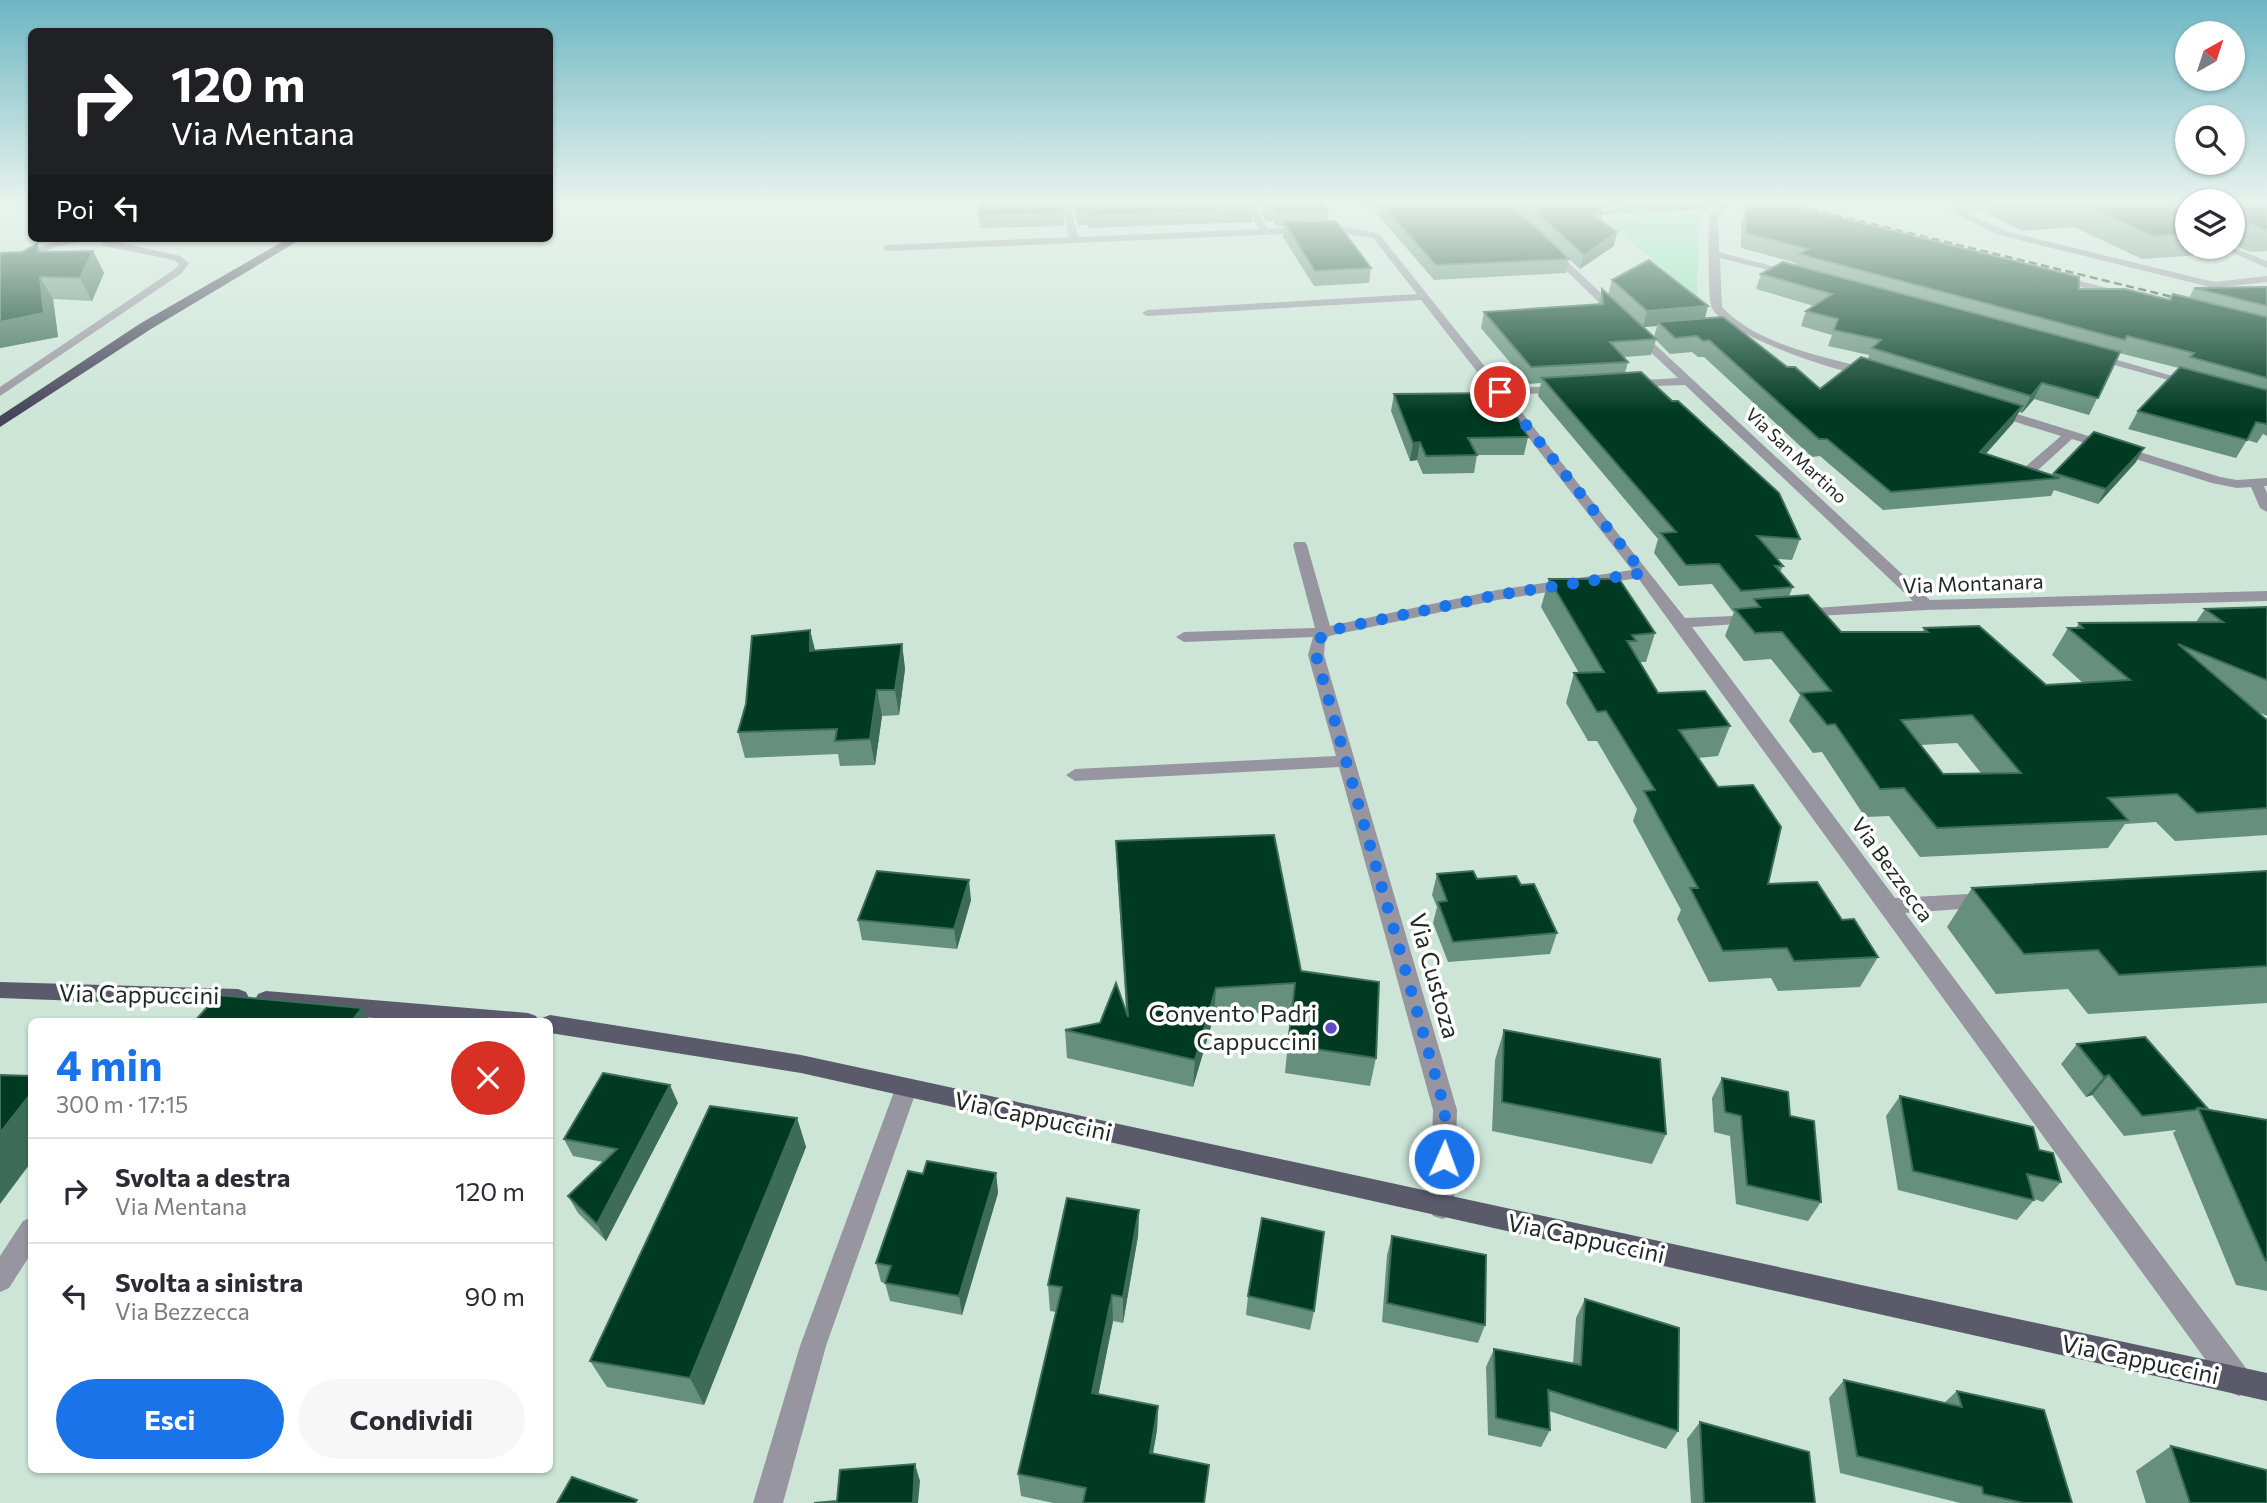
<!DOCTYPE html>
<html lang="it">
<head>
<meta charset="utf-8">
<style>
	:root { --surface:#fff; --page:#f7f7f7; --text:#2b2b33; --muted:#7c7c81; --line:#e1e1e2; --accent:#1a73e8 }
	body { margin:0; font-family:Commissioner,sans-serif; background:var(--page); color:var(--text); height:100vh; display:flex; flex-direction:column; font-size:26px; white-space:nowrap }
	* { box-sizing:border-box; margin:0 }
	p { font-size:23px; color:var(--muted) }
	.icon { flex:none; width:38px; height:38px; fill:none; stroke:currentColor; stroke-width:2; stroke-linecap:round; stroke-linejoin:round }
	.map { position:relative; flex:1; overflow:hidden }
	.details { position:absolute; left:28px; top:1018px; width:525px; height:455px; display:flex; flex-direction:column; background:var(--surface); border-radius:10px; box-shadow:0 2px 5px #0004 }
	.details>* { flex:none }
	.top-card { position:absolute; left:28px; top:28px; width:525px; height:214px; border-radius:10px; box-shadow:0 2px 5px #0004; background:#202124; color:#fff; overflow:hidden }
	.needle { width:46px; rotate:39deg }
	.buttons { position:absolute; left:2175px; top:21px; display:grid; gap:14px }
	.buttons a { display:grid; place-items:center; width:70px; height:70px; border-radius:50%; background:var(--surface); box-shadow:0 2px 5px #0004; font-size:35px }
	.pin { position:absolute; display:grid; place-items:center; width:60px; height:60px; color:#fff; margin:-30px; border:4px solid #fff; border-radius:50%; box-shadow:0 2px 7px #0007 }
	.me { position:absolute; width:77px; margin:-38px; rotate:2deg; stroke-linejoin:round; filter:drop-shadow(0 0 5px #0008) }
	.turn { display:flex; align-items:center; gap:24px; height:147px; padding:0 28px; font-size:32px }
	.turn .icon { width:91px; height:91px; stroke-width:2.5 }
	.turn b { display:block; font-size:49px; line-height:60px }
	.then { display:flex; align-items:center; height:66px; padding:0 28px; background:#0003; gap:14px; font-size:26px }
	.round { display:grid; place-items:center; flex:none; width:74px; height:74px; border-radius:37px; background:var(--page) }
	.overview { display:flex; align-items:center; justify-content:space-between; height:119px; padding:0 28px }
	h1 { font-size:42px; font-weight:700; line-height:52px; color:var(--accent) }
	.action { display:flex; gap:14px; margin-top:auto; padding:14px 28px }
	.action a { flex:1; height:80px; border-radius:42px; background:var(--accent); color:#fff; font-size:28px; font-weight:700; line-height:80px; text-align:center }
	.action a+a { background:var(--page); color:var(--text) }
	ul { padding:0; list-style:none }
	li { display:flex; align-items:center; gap:21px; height:105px; padding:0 28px; border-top:2px solid var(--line) }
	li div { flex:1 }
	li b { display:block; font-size:26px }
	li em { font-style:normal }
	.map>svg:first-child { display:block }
</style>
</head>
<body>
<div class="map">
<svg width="2267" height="1503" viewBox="0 0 2267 1503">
	<rect width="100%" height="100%" fill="#cce5d7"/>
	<!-- green -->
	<polygon fill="#8ce5b8" points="1699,214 1697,297 1604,219"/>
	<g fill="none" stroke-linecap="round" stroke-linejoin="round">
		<!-- minor -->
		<g fill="#9695a0" fill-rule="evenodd">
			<path d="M1062,203H1070L1078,237L1259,229L1245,203H1253L1268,229C1305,227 1343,223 1379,234L1502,388L1567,386V390L1563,392L1508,395L1685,618L1758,615L1761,618L1753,623L1692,627L1895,898L1988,893L1995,895L1998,900L1995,905L1988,907L1905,913L2249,1372L2253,1382L2249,1392L2239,1396L2229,1392L1638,578L1497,600L1329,636L1325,642L1324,655L1457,1110L1454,1208L1451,1216L1442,1219L1433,1216L1430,1208L1433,1110L1339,767L1075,781L1066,775L1075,769L1336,756L1308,655L1313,637L1184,642L1176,637L1184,632L1315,628L1293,545L1295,542H1305L1307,545L1330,626L1497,590L1632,570L1421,300L1147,316L1142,313L1147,310L1417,294L1373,238L1332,232L887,251L882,248L887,245L1069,237Z"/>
			<polygon points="1376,203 1365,209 1361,206 1365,203"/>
			<polygon points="1619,203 1629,203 1611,215 1605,215 1605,211"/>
			<path d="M1721,203H1730L1718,217L1719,252L1801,274L1796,277L1720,258L1722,307C1760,347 1825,356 1875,371V375C1850,379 1722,333 1712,308C1707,296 1709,233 1709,216Z"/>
			<polygon points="2012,203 2015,208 1964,212 2005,231 2214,282 2267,276 2267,282 2214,288 1999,235 1949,210 1953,207"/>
			<polygon points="78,238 100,238 55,247 0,273 0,266 50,243"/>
			<polygon points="100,238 180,256 189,263 182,273 0,396 0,387 175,269 179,264 174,260 104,246"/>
			<polygon points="2220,247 2232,247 2267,261 2267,268"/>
			<polygon points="1547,248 1553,248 1620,311 1620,315 1612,315 1547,252"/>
			<polygon points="2056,275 2128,293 2129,295 2124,298 2052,280 2052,276"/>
			<polygon points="1636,331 1644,331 1648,338 1930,600 2267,591 2267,601 1926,610 1797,617 1794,614 1797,611 1802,609 1913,601 1685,385 1625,387 1623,385 1629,381 1678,378 1640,342 1635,333"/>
			<polygon points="2089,354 2097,354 2200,384 2190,386 2089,358"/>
			<polygon points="1990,408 1998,408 2220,477 2237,480 2267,478 2267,486 2264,486 2267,493 2267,512 2260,508 2251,487 2237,488 2212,483 2072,439 2027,480 2017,480 2017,474 2061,436 1990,414"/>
			<polygon points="906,1079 914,1082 917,1089 826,1346 783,1503 753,1503 800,1346 895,1089 898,1082"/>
			<polygon points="32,1217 32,1252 9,1288 0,1292 0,1256 23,1221"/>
		</g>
		<!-- major -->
		<g fill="#5a5a6b" fill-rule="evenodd">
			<polygon points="0,982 238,989 246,992 249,998 246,1004 238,1007 0,998"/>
			<polygon points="266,991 528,1013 536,1016 539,1022 423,1022 266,1009 258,1006 255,1000 258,994"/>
			<polygon points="550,1015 801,1055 2267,1373 2267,1401 801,1073 550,1033 550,1022 540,1022 542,1018"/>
		</g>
		<!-- highway -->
		<polygon fill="#464559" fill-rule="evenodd" points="289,238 303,238 151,329 0,427 0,416 141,323"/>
		<!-- rail -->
		<polyline stroke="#323d37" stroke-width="2.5" stroke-dasharray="8 4.5" stroke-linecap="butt" points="1786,203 2189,301"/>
	</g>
	<!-- wall -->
	<g fill="#66907d" fill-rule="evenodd">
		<polygon points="1072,203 1251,203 1253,208 1252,222 1089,228 1088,225 1078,225"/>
		<polygon points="1256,203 1322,203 1328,211 1327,221 1371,268 1369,283 1314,286 1283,237 1284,226 1276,226 1273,221 1266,221"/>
		<polygon points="1372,203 1614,203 1604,209 1601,220 1614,246 1580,269 1525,217 1569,259 1566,273 1434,280 1372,208"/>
		<polygon points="1622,203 1710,203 1708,210 1619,213"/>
		<polygon points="1991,203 2188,203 2188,247 2231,247 2228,253 2142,259 2074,227 2022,231 1987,213"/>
		<polygon points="2233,203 2267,203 2267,251 2251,252 2233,245"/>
		<path d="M1745,208L2079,289L2169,300L2173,294L2189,298L2194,288L2267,287V436L2263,434L2257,443L2247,440L2236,458L2128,429L2138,411L2179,368L2119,353L2089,415L2034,399L2022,413L2019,412L2013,423L1986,454L2052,475L2054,473L2136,462L2098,504L2054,490L2051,496L1883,510L1820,456L1812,457L1704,357H1698L1692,352L1670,354L1656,340L1651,355L1624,357L1628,362L1625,373L1800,539L1792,560L1777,559L1783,566L1780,572L1793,587L1789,596L1841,632H1923L1924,628L2046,685L2083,683L2052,655L2068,628H2076L2079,623L2196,622L2205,609L2267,607V716L2258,712L2267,720V835L2175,841L2156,822L2125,824L2108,848L1920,857L1889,816L1865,817L1822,752L1813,753L1789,721L1800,695L1771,659L1744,661L1725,636L1734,612H1733L1712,584L1679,586L1654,553L1658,539L1538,396L1541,383L1528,384L1481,328L1484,312L1598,305L1602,289L1608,295L1612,280L1705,318L1787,367L1820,389L1868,359L1869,355L1828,346L1832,335L1801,326L1806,311L1814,306L1756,289L1761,274L1795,266L1796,263L1741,248V222ZM1657,326L1654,337L1643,327ZM1957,743L1981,773L1943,774L1921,745Z"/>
		<polygon points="1064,212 1064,226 980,228 979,215"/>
		<polygon points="37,244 42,252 93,251 104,273 92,301 53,299 58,337 0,348 0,253 22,252"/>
		<polygon points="1394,394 1528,437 1524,455 1477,455 1474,473 1423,474 1417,460 1410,461 1391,411"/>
		<polygon points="1549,579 1655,633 1646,662 1640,662 1658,693 1730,726 1718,756 1698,758 1768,884 1842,920 1878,957 1860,987 1778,991 1771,978 1709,982 1677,919 1681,910 1633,821 1637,809 1597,741 1588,741 1566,703 1574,673 1579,673 1541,607"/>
		<polygon points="810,630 815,650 902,644 905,669 899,715 882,716 875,765 840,766 838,754 745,758 738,732"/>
		<polygon points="1116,841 1301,971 1376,1058 1370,1086 1285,1073 1291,1011 1214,1016 1193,1087 1067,1058 1065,1030 1100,1023 1126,1011 1117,869"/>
		<polygon points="2267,871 2267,1003 2088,1014 2068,989 1996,994 1947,927 1972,888"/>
		<polygon points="1437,874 1521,885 1557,933 1550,954 1448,962 1433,923 1437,907 1432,895"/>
		<polygon points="971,900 957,949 862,940 858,920"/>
		<polygon points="1504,1030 1666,1134 1652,1164 1492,1131 1495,1060"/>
		<polygon points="2077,1044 2208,1109 2267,1120 2267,1291 2236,1285 2173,1133 2176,1130 2124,1136 2092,1095 2086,1097 2061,1064"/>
		<polygon points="1722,1078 1821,1202 1808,1221 1736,1204 1730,1136 1714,1132 1712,1098"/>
		<polygon points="1900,1096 2039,1150 2061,1182 2043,1202 2034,1199 2034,1200 2017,1220 1898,1190 1886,1116"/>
		<polygon points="678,1103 606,1241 578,1213 568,1196 603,1162 573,1156 564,1139"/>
		<polygon points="797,1118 806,1147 704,1405 607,1387 590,1361"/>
		<polygon points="996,1173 998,1193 962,1315 890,1301 885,1283 881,1282 876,1263 923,1174"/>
		<polygon points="1139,1210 1138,1236 1123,1323 1113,1321 1098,1394 1158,1406 1157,1430 1153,1453 1209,1465 1204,1503 1053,1503 1021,1496 1018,1474 1056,1312 1050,1311 1048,1285"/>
		<polygon points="1392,1236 1485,1325 1478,1343 1382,1322 1387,1255"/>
		<polygon points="1248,1296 1314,1311 1310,1330 1246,1315"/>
		<polygon points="1585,1299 1678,1431 1666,1449 1549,1411 1550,1430 1541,1447 1488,1435 1486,1367 1494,1349 1573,1364 1576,1318"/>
		<polygon points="1844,1380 1944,1403 1957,1391 2072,1503 1960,1503 1840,1473 1829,1398"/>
		<polygon points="1700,1422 1815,1503 1691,1503 1687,1439"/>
		<polygon points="2171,1446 2267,1503 2146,1503 2136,1471"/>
	</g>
	<!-- shaded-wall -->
	<g fill="#3d6d59">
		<polygon points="1605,203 1614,203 1604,209 1602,213"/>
		<polygon points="1617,232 1614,246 1580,269 1584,255"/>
		<polygon points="93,251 104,273 92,301 80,278"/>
		<polygon points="40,277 53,299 58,337 0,348 0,322"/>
		<polygon points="1708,306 1704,322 1658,322 1657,326 1643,327 1647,311"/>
		<polygon points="2042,383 2034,399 2022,413 2031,396"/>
		<polygon points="2022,406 2013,423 1971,470 1980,452"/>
		<polygon points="1420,442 1417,460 1410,461 1413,443"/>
		<polygon points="2144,448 2136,462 2098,504 2106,489"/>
		<polygon points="810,630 816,655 810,651"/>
		<polygon points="902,644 905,669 899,715 895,690"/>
		<polygon points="877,690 882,716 875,765 870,739"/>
		<polygon points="969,880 971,900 957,949 954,929"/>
		<polygon points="1216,988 1214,1016 1193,1087 1195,1060"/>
		<polygon points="362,1008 371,1022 351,1022"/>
		<polygon points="2109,1075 2092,1095 2086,1097 2104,1077"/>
		<polygon points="670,1085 678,1103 606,1241 597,1224"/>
		<polygon points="32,1092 32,1161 0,1204 0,1133"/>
		<polygon points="797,1118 806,1147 704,1405 690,1378"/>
		<polygon points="996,1173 998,1193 962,1315 959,1296"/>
		<polygon points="1139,1210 1138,1236 1123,1323 1123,1297"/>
		<polygon points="1112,1295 1113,1321 1094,1417 1092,1393"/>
		<polygon points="1158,1406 1157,1430 1149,1476 1150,1453"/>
		<polygon points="915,1464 920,1481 918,1503 913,1503"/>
	</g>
	<!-- building -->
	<g fill="#003a23" stroke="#3d6d59" stroke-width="2" fill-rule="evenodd">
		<polygon points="979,203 1062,203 1064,212 979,215"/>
		<polygon points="1075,203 1251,203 1253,208 1088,215 1088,211 1078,212"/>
		<polygon points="1265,203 1322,203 1328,211 1277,212 1274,207 1267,208"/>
		<polygon points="1380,203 1520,203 1518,211 1569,259 1436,265"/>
		<polygon points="1520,203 1591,203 1603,213 1591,213 1617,232 1584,255 1527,204"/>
		<polygon points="1754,203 1781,203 2079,277 2079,289 2125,289 2170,300 2173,294 2267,317 2267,378 2190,357 2194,353 2127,336 2125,340 1799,254 1808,249 1746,233 1745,208"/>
		<polygon points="2020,203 2180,203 2188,206 2188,234 2154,236 2084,205 2032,208"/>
		<polygon points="2233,203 2267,203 2267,229 2264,229 2246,222 2233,222"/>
		<polygon points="1336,221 1371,268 1315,271 1284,222"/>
		<polygon points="37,244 38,252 93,251 80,278 40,277 44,313 0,322 0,253 22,252"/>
		<polygon points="1649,260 1708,306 1647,311 1612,280"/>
		<polygon points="1783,262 2120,352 2098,398 2042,383 2031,396 1872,348 1881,340 1834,330 1838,319 1806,311 1832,294 1761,274"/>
		<polygon points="2267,287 2267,306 2194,288"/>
		<polygon points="1602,289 1656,339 1610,342 1628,362 1531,367 1484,312 1603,304"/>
		<polygon points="1723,317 1787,367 1795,367 1820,389 1861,357 2022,406 1980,452 2060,478 1891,492 1827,439 1819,439 1709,340 1703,341 1697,336 1675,338 1658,322"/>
		<polygon points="2180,367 2267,390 2267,424 2256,422 2247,440 2138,411"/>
		<polygon points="1641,372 1672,401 1678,401 1779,493 1800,539 1757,536 1783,566 1775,566 1793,587 1741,591 1719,564 1686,565 1661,533 1676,532 1542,378"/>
		<polygon points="1504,393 1528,437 1468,438 1477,455 1426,456 1420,442 1413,443 1394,394"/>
		<polygon points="2094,432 2144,448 2106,489 2054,473"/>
		<polygon points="1549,579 1619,579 1655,633 1632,635 1636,641 1627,641 1658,693 1705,691 1730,726 1679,730 1718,787 1753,785 1781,827 1768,884 1817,882 1842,920 1854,919 1878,957 1794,961 1787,948 1723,951 1690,888 1698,888 1644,791 1655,790 1606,711 1597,712 1574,673 1604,672"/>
		<path d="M1808,595L1841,632H1928L1924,628L1979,626L2046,685L2130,680L2068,628H2083L2079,623L2223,622L2205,609L2267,607V680L2178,644L2267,720V808L2197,813L2177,794L2108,798L2128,820L1937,828L1904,788L1880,789L1835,724L1827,725L1801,693L1831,691L1782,632L1755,633L1735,609L1760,607L1754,599ZM1972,715L2021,773L1943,774L1901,720Z"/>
		<polygon points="810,630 810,651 902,644 895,690 877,690 870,739 835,741 837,729 738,732 746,704 752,636"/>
		<polygon points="1274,835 1301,971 1379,982 1376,1058 1288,1045 1295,983 1216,988 1195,1060 1065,1030 1100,1023 1116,983 1128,1017 1116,841"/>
		<polygon points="877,871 969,880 954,929 858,920"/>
		<polygon points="1473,871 1477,879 1516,876 1521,885 1534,884 1557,933 1453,942 1438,902 1447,901 1437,874"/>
		<polygon points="2267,871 2267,966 2119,975 2098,950 2024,954 1972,888"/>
		<polygon points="218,995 362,1008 351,1022 194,1022"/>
		<polygon points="1504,1030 1660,1059 1666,1134 1502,1102"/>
		<polygon points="2145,1037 2208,1109 2198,1108 2195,1110 2142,1116 2109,1075 2104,1077 2077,1044"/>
		<polygon points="603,1073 670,1085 597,1224 568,1196 617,1149 564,1139"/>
		<polygon points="0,1075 32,1076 32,1092 0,1133"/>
		<polygon points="1722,1078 1788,1092 1790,1116 1814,1121 1821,1202 1747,1185 1741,1116 1725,1112"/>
		<polygon points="1900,1096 2033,1127 2039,1150 2053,1153 2061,1182 2027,1174 2034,1200 1913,1171"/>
		<polygon points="710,1106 797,1118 690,1378 590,1361"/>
		<polygon points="2198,1108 2267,1120 2267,1261 2265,1260"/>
		<polygon points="927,1161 996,1173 959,1296 885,1283 891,1266 876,1263 908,1171 923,1174"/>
		<polygon points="1067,1198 1139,1210 1123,1297 1112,1295 1092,1393 1158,1406 1150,1453 1209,1465 1204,1503 1083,1503 1086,1488 1018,1474 1062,1287 1048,1285"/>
		<polygon points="1262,1218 1324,1232 1314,1311 1248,1296"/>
		<polygon points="1392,1236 1486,1255 1485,1325 1387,1303"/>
		<polygon points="1585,1299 1679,1328 1678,1431 1548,1390 1550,1430 1496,1418 1494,1349 1581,1365"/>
		<polygon points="1844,1380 1962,1407 1957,1391 2044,1410 2072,1503 2024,1503 1983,1494 1982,1487 1857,1456"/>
		<polygon points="1700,1422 1809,1452 1815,1503 1704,1503"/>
		<polygon points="2171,1446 2266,1470 2267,1474 2267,1503 2190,1503"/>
		<polygon points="915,1464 913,1503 814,1503 837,1501 840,1470"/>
		<polygon points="572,1477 637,1500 635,1503 557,1503"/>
	</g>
	<!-- sky -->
	<linearGradient id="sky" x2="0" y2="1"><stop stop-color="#6db6c3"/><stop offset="0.49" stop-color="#e8f3ed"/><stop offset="1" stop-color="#e8f3ed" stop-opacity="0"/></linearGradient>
	<rect width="2267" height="413" fill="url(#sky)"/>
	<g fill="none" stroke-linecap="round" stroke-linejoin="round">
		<!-- route -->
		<path stroke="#1a73e8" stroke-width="12" stroke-dasharray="0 21.6" d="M1444,1159L1445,1110L1316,655C1317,636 1323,633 1341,628L1497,595L1643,573L1500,392"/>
	</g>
	<!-- markers -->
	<circle fill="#624bc4" stroke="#fff" stroke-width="2.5" cx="1331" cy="1028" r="7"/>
	<g text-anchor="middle" stroke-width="7" stroke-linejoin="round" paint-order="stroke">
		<!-- far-street labels -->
		<g font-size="18" fill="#1f2823" stroke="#fff">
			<text transform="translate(1796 456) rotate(43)" y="6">Via San Martino</text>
		</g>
		<!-- street labels -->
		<g font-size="21" fill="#1f2823" stroke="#fff">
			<text transform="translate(1973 584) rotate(-2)" y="7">Via Montanara</text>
			<text transform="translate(1892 870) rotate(54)" y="7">Via Bezzecca</text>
		</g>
		<!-- near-street labels -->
		<g font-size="24" fill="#1f2823" stroke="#fff">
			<text transform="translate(1434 976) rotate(74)" y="8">Via Custoza</text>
			<text transform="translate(139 995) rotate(1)" y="8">Via Cappuccini</text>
			<text transform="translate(1033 1117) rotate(12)" y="8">Via Cappuccini</text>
			<text transform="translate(1586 1239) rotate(12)" y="8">Via Cappuccini</text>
			<text transform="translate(2140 1360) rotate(12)" y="8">Via Cappuccini</text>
		</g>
		<!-- near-poi labels -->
		<g font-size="24" fill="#1f2823" stroke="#fff" text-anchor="end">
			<text x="1317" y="1022">Convento Padri<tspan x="1317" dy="28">Cappuccini</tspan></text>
		</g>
	</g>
</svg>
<div class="buttons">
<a><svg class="needle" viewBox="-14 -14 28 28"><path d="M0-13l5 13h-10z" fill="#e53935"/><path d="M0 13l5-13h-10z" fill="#7c7c81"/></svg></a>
<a><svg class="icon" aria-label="search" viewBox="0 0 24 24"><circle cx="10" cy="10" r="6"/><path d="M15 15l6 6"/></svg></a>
<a><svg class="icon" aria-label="layers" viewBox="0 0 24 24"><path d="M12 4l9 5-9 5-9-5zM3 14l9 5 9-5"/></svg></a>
</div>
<div class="pin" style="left:1500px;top:392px;background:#d93025"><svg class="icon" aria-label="arrive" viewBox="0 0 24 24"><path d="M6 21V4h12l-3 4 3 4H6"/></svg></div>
<svg class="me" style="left:1444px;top:1159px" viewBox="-20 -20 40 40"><circle r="17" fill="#1a73e8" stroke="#fff" stroke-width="3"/><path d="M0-11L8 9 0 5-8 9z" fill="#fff"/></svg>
<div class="top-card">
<div class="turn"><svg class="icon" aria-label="right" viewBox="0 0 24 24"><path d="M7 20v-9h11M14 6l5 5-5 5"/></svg><div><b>120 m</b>Via Mentana</div></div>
<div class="then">Poi<svg class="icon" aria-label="left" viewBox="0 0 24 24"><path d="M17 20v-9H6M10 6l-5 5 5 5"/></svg></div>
</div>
<section class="details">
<div class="overview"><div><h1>4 min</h1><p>300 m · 17:15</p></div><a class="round" style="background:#d93025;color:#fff"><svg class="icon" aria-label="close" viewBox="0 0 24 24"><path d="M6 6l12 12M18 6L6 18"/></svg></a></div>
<ul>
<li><svg class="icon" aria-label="right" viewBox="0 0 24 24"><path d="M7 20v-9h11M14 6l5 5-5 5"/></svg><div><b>Svolta a destra</b><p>Via Mentana</p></div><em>120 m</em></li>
<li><svg class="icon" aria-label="left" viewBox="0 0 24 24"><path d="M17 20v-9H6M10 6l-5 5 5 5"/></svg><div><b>Svolta a sinistra</b><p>Via Bezzecca</p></div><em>90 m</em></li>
</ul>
<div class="action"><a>Esci</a><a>Condividi</a></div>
</section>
</div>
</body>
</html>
